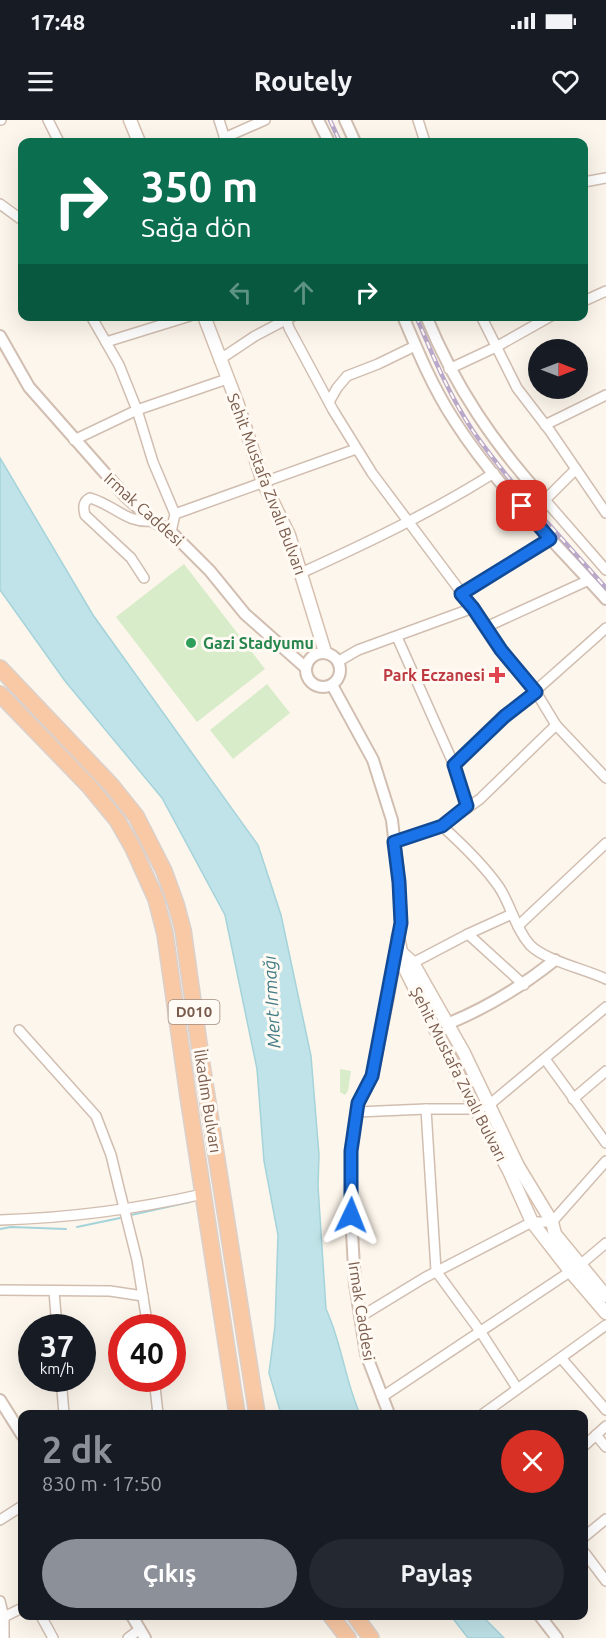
<!DOCTYPE html>
<html lang="tr">
<head>
<meta charset="utf-8">
<style>
	:root { --surface:#171b24; --page:#242831; --text:#f1f3f6; --muted:#9ea1a6; --accent:#8c9099 }
	body { margin:0; font-family:Ubuntu,sans-serif; background:var(--page); color:var(--text); height:100vh; display:flex; flex-direction:column; font-size:22px; white-space:nowrap }
	* { box-sizing:border-box; margin:0 }
	p { font-size:20px; color:var(--muted) }
	.icon { flex:none; width:33px; height:33px; fill:none; stroke:currentColor; stroke-width:2; stroke-linecap:round; stroke-linejoin:round }
	.map { position:relative; flex:1; overflow:hidden }
	.side { position:absolute; left:18px; top:1290px; width:570px; height:210px; display:flex; flex-direction:column; background:var(--surface); border-radius:12px; box-shadow:0 6px 24px #0002 }
	.side>* { flex:none }
	.banner { position:absolute; left:18px; top:18px; width:570px; height:183px; border-radius:12px; box-shadow:0 6px 24px #0002; background:#0b6e4f; color:#fff; overflow:hidden }
	.needle { width:39px; rotate:90deg }
	.buttons { position:absolute; left:528px; top:219px; display:grid; gap:12px }
	.buttons a { display:grid; place-items:center; width:60px; height:60px; border-radius:50%; background:var(--surface); box-shadow:0 6px 24px #0002; font-size:30px }
	.speed { position:absolute; left:18px; top:1194px; display:flex; gap:12px; font-size:30px; font-weight:700; text-align:center }
	.speed>* { display:grid; place-content:center; width:78px; height:78px; border-radius:50%; background:var(--surface); box-shadow:0 6px 24px #0002; line-height:1 }
	.speed small { font-size:15px; font-weight:400 }
	.speed .limit { border:9px solid #d22; background:#fff; color:#111 }
	.pin { position:absolute; display:grid; place-items:center; width:51px; height:51px; color:#fff; margin:-26px; border-radius:12px; box-shadow:0 3px 9px #0006 }
	.me { position:absolute; width:66px; margin:-33px; rotate:2deg; stroke-linejoin:round; filter:drop-shadow(0 0 4px #0008) }
	.turn { display:flex; align-items:center; gap:21px; height:126px; padding:0 24px; font-size:27px }
	.turn .icon { width:78px; height:78px; stroke-width:2.5 }
	.turn b { display:block; font-size:42px; line-height:51px }
	.lanes { display:flex; align-items:center; height:57px; padding:0 24px; background:#0003; justify-content:center; gap:30px; direction:ltr }
	.lanes .off { opacity:.35 }
	.round { display:grid; place-items:center; flex:none; width:63px; height:63px; border-radius:32px; background:var(--page) }
	.head { display:flex; align-items:center; justify-content:space-between; height:102px; padding:0 24px }
	h1 { font-size:36px; font-weight:700; line-height:45px; color:var(--accent) }
	.button { display:flex; gap:12px; margin-top:auto; padding:12px 24px }
	.button a { flex:1; height:69px; border-radius:36px; background:var(--accent); color:#fff; font-size:24px; font-weight:700; line-height:69px; text-align:center }
	.button a+a { background:var(--page); color:var(--text) }
	.status { display:flex; justify-content:space-between; align-items:center; height:42px; padding:0 30px; background:var(--surface); direction:ltr }
	.status svg { height:16px; fill:currentColor }
	header { display:flex; justify-content:space-between; align-items:center; height:78px; padding:0 24px; background:var(--surface); font-size:27px; font-weight:700 }
	.map>svg:first-child { display:block }
</style>
</head>
<body>
<div class="status"><b>17:48</b><svg viewBox="0 0 49 12"><path d="M0 12V9h3v3zM5 12V6h3v6zM10 12V3h3v9zM15 12V0h3v12zM26 1h20v11H26zM47 4h2v5h-2z"/></svg></div>
<header><svg class="icon" aria-label="menu" viewBox="0 0 24 24"><path d="M4 6h16M4 12h16M4 18h16"/></svg>Routely<svg class="icon" aria-label="heart" viewBox="0 0 24 24"><path d="M12 20l-8-8c-3-5 5-10 8-4 3-6 11-1 8 4z"/></svg></header>
<div class="map">
<svg width="606" height="1518" viewBox="0 0 606 1518">
	<rect width="100%" height="100%" fill="#fdf6ec"/>
	<!-- green -->
	<g fill="#d8ecc9">
		<polygon points="184,444 265,549 197,602 116,497"/>
		<polygon points="267,564 290,593 233,639 210,610"/>
		<polygon points="340,949 351,951 348,971 345,975 340,972"/>
	</g>
	<!-- water -->
	<g fill="#bfe3e8" stroke="#a5d3da" stroke-width="1.5">
		<path d="M0,338L93,495L258,725L281,795L311,936L319,1035L318,1066L326,1189C342,1223 345,1261 360,1294H281L269,1253L275,1206L278,1115L264,1041L257,949L225,795L162,678L65,561L0,470Z"/>
		<polygon points="451,1496 482,1496 504,1518 468,1518"/>
	</g>
	<g fill="none" stroke-linecap="round" stroke-linejoin="round">
		<!-- stream -->
		<g stroke="#a5d3da" stroke-width="2">
			<polyline points="131,1095 190,1082"/>
			<polyline points="77,1107 120,1098"/>
			<polyline points="0,1109 11,1107 66,1109"/>
		</g>
		<defs>
			<g id="minor">
				<polyline points="0,0 1,0"/>
				<polyline points="48,0 59,22"/>
				<polyline points="219,0 226,22"/>
				<polyline points="418,0 425,22"/>
				<polyline points="224,18 265,0"/>
				<polyline points="584,62 606,58"/>
				<polyline points="0,84 22,100"/>
				<polyline points="584,181 606,171"/>
				<polyline points="91,196 119,245 137,290 153,342 175,394 171,412"/>
				<polyline points="285,196 289,208 333,290 372,353 473,488 501,530 536,572 556,605 606,658"/>
				<polyline points="481,196 517,268 550,311 606,393"/>
				<polyline points="106,222 190,196"/>
				<polyline points="219,240 255,216 293,196"/>
				<polyline points="449,249 496,227 551,196"/>
				<polyline points="329,282 337,268 347,256 378,244 415,226"/>
				<polyline points="545,305 606,275"/>
				<polyline points="74,320 137,290 227,259"/>
				<polyline points="576,349 545,380 606,450"/>
				<polyline points="175,394 356,329"/>
				<path d="M301,453C367,423 432,392 494,353"/>
				<path d="M144,458L131,438L85,395C83,387 83,382 90,378C115,385 126,404 153,401"/>
				<polyline points="461,474 550,419"/>
				<polyline points="486,507 589,460"/>
				<polyline points="397,517 454,645 467,686"/>
				<polyline points="339,541 358,530 473,488"/>
				<path d="M454,645C503,598 555,554 606,508"/>
				<path d="M442,706C463,725 483,744 499,767C511,785 515,808 530,825C546,841 585,849 606,859"/>
				<polyline points="394,722 442,706 480,679 556,605"/>
				<polyline points="518,806 606,723"/>
				<polyline points="468,814 524,865"/>
				<polyline points="409,845 468,814 512,794"/>
				<polyline points="19,910 96,996 111,1035 119,1068 137,1140 148,1208"/>
				<polyline points="545,939 606,1023"/>
				<polyline points="573,979 606,951"/>
				<polyline points="426,989 436,1151 480,1211 517,1268"/>
				<polyline points="357,992 426,989 476,989 489,985 606,887"/>
				<path d="M0,1100C68,1098 137,1089 203,1074"/>
				<polyline points="0,1170 110,1171 143,1176"/>
				<polyline points="54,1171 57,1208"/>
				<polyline points="360,1197 424,1158 532,1102 552,1102 606,1041"/>
				<polyline points="562,1239 606,1290"/>
				<polyline points="61,1258 64,1294"/>
				<polyline points="154,1258 158,1294"/>
				<polyline points="382,1277 580,1145 606,1123"/>
				<polyline points="483,1294 606,1205"/>
				<polyline points="596,1315 606,1327"/>
				<polyline points="584,1326 606,1306"/>
				<polyline points="0,1400 22,1386"/>
				<polyline points="584,1417 606,1399"/>
				<polyline points="584,1432 606,1461"/>
				<polyline points="0,1481 4,1497 4,1518"/>
				<polyline points="41,1496 53,1518"/>
				<polyline points="4,1497 22,1488"/>
				<polyline points="128,1518 140,1509"/>
			</g>
			<g id="tertiary">
				<polyline points="318,0 329,22"/>
				<polyline points="345,0 355,22"/>
				<path d="M403,196C418,232 433,268 454,300C496,366 554,421 606,479"/>
				<path d="M426,196C455,267 494,324 545,380"/>
				<polyline points="0,216 29,267 126,377 153,401 171,412 210,451 245,494 306,548"/>
				<circle cx="323" cy="550" r="17"/>
				<polyline points="332,565 373,640 392,700 399,762 401,803 388,877 372,956 358,983 351,1031 351,1095 355,1164 366,1234 389,1294"/>
				<path d="M447,904C487,888 521,867 555,840"/>
				<polyline points="0,1280 22,1315"/>
				<polyline points="132,1496 145,1518"/>
				<polyline points="540,1496 557,1518"/>
			</g>
			<g id="secondary">
				<polyline points="130,0 139,22"/>
				<polyline points="204,196 238,285 263,362 289,415 325,532"/>
				<polyline points="398,817 404,847 467,972 509,1051 532,1102 570,1151 606,1193"/>
				<polyline points="403,834 413,843 464,933 518,1046 552,1102 555,1114 606,1176"/>
			</g>
			<g id="trunk">
				<polyline points="0,548 112,666 136,696 164,751 176,784 183,810 202,945 257,1294"/>
				<polyline points="0,574 89,666 117,700 133,728 156,779 165,814 188,976 237,1294"/>
				<polyline points="331,1496 348,1518"/>
				<polyline points="355,1496 371,1518"/>
			</g>
		</defs>
		<!-- minor casing -->
		<use href="#minor" stroke="#d1beb0" stroke-width="12"/>
		<!-- tertiary casing -->
		<use href="#tertiary" stroke="#d1beb0" stroke-width="14"/>
		<!-- secondary casing -->
		<use href="#secondary" stroke="#d6c0b0" stroke-width="15"/>
		<!-- trunk casing -->
		<use href="#trunk" stroke="#dad1cd" stroke-width="18"/>
		<!-- minor -->
		<use href="#minor" stroke="#fff" stroke-width="9"/>
		<!-- tertiary -->
		<use href="#tertiary" stroke="#fff" stroke-width="10"/>
		<!-- secondary -->
		<use href="#secondary" stroke="#fff" stroke-width="12"/>
		<!-- trunk -->
		<use href="#trunk" stroke="#f9c8a4" stroke-width="15"/>
		<defs>
			<g id="rail">
				<polyline points="330,0 340,22"/>
				<path d="M416,196C433,236 449,275 473,311C512,367 561,417 606,468"/>
			</g>
		</defs>
		<!-- rail casing -->
		<use href="#rail" stroke="#b9a8c9" stroke-width="4.5"/>
		<!-- rail -->
		<use href="#rail" stroke="#fffaf3" stroke-width="2" stroke-dasharray="7" stroke-linecap="butt"/>
	</g>
	<g fill="none" stroke-linecap="round" stroke-linejoin="round">
		<defs>
			<polyline id="route" points="351,1095 351,1031 358,983 372,956 401,803 399,762 394,722 442,706 467,686 454,645 505,596 536,572 501,530 473,488 461,474 550,419 522,386"/>
		</defs>
		<!-- route casing -->
		<use href="#route" stroke="#114b97" stroke-width="15"/>
		<!-- route -->
		<use href="#route" stroke="#1a73e8" stroke-width="10"/>
	</g>
	<!-- markers -->
	<circle fill="#2e9e5b" stroke="#fffaf3" stroke-width="2" cx="191" cy="523" r="6"/>
	<path fill="#e0444e" stroke="#fffaf3" stroke-width="2" d="M494 546h6v6h6v6h-6v6h-6v-6h-6v-6h6z"/>
	<g text-anchor="middle" stroke-width="6" stroke-linejoin="round" paint-order="stroke">
		<!-- shield labels -->
		<rect fill="#fffaf3" stroke="#a28b7f" stroke-width="1.5" x="168.5" y="880" width="51" height="24" rx="4.5"/>
		<g font-size="15" font-weight="bold" fill="#7a5c4d">
			<text x="194" y="897">D010</text>
		</g>
		<!-- street labels -->
		<g font-size="16" fill="#7a5c4d" stroke="#fffaf3">
			<text transform="translate(267 364) rotate(69)" y="6">Sehit Mustafa Zıvalı Bulvarı</text>
			<text transform="translate(144 389) rotate(42)" y="6">Irmak Caddesi</text>
			<text transform="translate(459 954) rotate(63)" y="6">Şehit Mustafa Zıvalı Bulvarı</text>
			<text transform="translate(208 981) rotate(81)" y="6">İlkadım Bulvarı</text>
			<text transform="translate(362 1191) rotate(81)" y="6">Irmak Caddesi</text>
		</g>
		<!-- leisure labels -->
		<g font-size="16" font-weight="bold" fill="#27864d" stroke="#fffaf3" text-anchor="start">
			<text x="203" y="529">Gazi Stadyumu</text>
		</g>
		<!-- health labels -->
		<g font-size="16" font-weight="bold" fill="#be3a42" stroke="#fffaf3" text-anchor="end">
			<text x="485" y="561">Park Eczanesi</text>
		</g>
		<!-- water labels -->
		<g font-size="18" font-style="italic" fill="#437c86" stroke="#fffaf3">
			<text transform="translate(272 882) rotate(-93)" y="6">Mert Irmağı</text>
		</g>
	</g>
</svg>
<div class="buttons">
<a><svg class="needle" viewBox="-14 -14 28 28"><path d="M0-13l5 13h-10z" fill="#e53935"/><path d="M0 13l5-13h-10z" fill="#9ea1a6"/></svg></a>
</div>
<div class="speed"><div>37<small>km/h</small></div><div class="limit">40</div></div>
<div class="pin" style="left:522px;top:386px;background:#d93025"><svg class="icon" aria-label="arrive" viewBox="0 0 24 24"><path d="M6 21V4h12l-3 4 3 4H6"/></svg></div>
<svg class="me" style="left:351px;top:1095px" viewBox="-20 -20 40 40"><path d="M0-17L14 15 0 8-14 15z" fill="#1a73e8" stroke="#fff" stroke-width="4"/></svg>
<div class="banner">
<div class="turn"><svg class="icon" aria-label="right" viewBox="0 0 24 24"><path d="M7 20v-9h11M14 6l5 5-5 5"/></svg><div><b>350 m</b>Sağa dön</div></div>
<div class="lanes"><svg class="icon off" aria-label="left" viewBox="0 0 24 24"><path d="M17 20v-9H6M10 6l-5 5 5 5"/></svg><svg class="icon off" aria-label="ahead" viewBox="0 0 24 24"><path d="M12 20V5M6 11l6-6 6 6"/></svg><svg class="icon" aria-label="right" viewBox="0 0 24 24"><path d="M7 20v-9h11M14 6l5 5-5 5"/></svg></div>
</div>
<section class="side">
<div class="head"><div><h1>2 dk</h1><p>830 m · 17:50</p></div><a class="round" style="background:#d93025;color:#fff"><svg class="icon" aria-label="close" viewBox="0 0 24 24"><path d="M6 6l12 12M18 6L6 18"/></svg></a></div>
<div class="button"><a>Çıkış</a><a>Paylaş</a></div>
</section>
</div>
</body>
</html>
